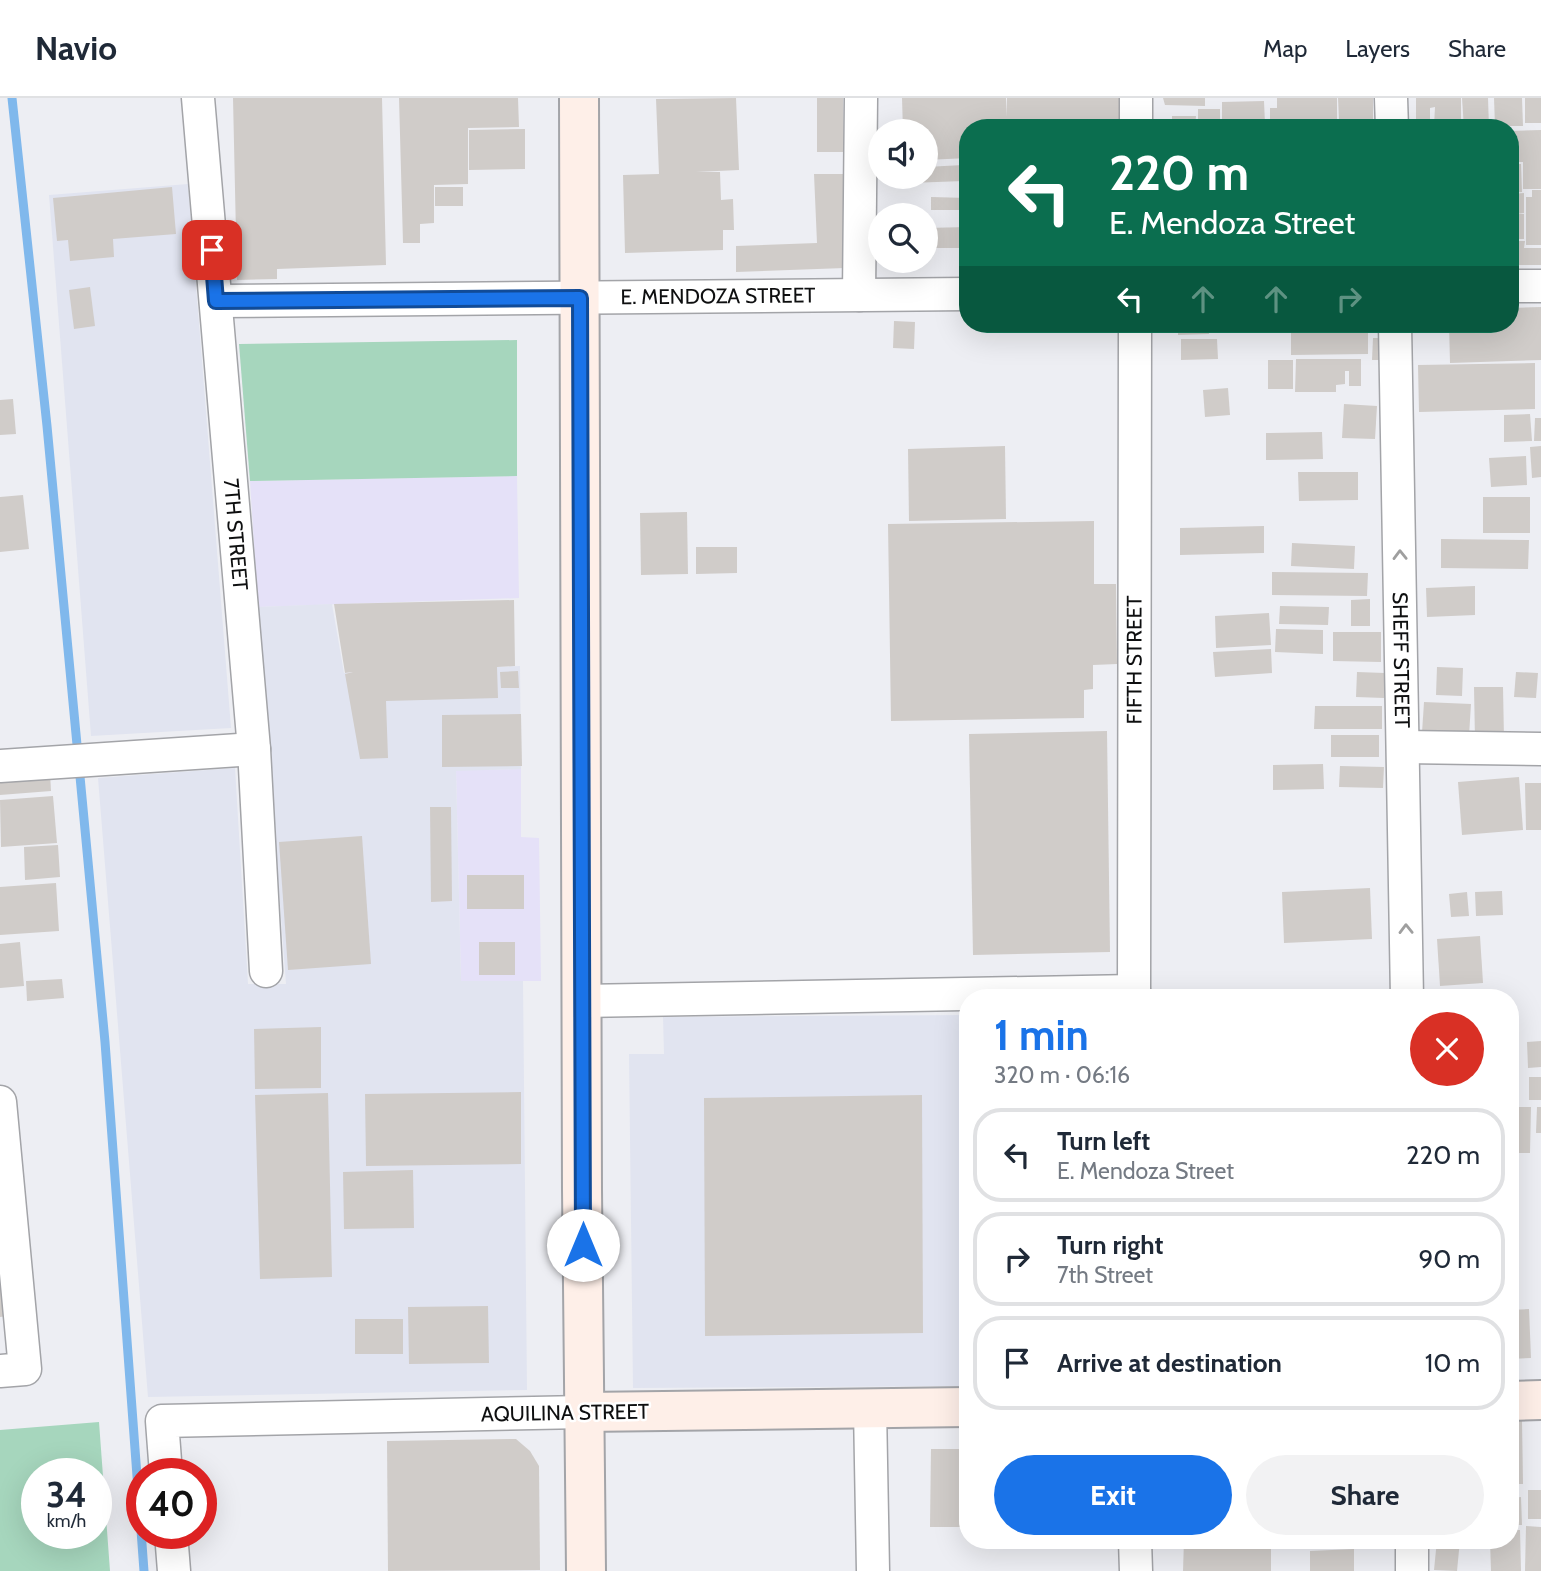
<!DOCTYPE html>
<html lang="en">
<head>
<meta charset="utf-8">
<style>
	:root { --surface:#fff; --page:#f2f2f3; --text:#1f2937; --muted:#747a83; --line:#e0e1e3; --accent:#1a73e8 }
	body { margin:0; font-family:Cabin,sans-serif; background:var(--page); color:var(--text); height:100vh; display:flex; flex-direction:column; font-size:26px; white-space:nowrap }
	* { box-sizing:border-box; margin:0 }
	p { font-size:23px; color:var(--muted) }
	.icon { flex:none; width:38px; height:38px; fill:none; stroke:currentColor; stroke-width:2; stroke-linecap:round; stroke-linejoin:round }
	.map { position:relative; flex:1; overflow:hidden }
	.details { position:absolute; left:959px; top:891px; width:560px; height:560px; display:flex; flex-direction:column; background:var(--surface); border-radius:28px; box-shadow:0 7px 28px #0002 }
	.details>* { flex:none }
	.guide { position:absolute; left:959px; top:21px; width:560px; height:214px; border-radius:28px; box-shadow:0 7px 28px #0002; background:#0b6e4f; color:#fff; overflow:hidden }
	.controls { position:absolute; left:868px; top:21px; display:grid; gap:14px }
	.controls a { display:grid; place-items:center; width:70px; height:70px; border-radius:50%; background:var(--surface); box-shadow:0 7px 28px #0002; font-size:35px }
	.speed { position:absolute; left:21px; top:1360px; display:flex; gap:14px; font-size:35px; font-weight:700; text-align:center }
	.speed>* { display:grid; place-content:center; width:91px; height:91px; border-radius:50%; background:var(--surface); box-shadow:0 7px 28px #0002; line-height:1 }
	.speed small { font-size:18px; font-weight:400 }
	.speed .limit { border:10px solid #d22; background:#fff; color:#111 }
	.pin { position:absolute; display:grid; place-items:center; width:60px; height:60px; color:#fff; margin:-30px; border-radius:14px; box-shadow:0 4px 10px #0006 }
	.me { position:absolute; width:77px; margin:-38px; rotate:0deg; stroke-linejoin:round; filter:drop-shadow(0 0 5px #0008) }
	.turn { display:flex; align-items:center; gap:24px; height:147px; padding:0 35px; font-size:32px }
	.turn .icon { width:91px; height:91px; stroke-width:2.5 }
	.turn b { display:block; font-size:49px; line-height:60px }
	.lanes { display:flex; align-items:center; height:66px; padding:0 35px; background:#0003; justify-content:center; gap:35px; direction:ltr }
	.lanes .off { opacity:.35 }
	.round { display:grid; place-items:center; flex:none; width:74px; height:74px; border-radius:37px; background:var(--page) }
	.headline { display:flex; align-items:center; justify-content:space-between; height:119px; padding:0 35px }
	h1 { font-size:42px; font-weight:700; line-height:52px; color:var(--accent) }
	.button { display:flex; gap:14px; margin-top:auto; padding:14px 35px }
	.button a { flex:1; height:80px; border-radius:42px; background:var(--accent); color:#fff; font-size:28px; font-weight:700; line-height:80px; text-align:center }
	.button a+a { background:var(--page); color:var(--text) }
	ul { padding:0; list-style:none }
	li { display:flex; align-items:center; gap:21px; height:94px; margin:0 14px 10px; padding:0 21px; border:4px solid var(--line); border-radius:28px }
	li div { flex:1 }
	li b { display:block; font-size:26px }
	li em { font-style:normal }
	header { display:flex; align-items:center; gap:42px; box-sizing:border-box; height:98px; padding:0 35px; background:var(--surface); border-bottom:2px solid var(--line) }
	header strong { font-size:33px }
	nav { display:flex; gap:38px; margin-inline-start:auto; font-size:24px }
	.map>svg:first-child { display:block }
</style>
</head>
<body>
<header>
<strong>Navio</strong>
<nav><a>Map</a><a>Layers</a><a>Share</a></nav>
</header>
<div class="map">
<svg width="1541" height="1473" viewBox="0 0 1541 1473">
	<rect width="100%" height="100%" fill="#edeef3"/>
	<!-- commercial -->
	<g fill="#e5e1f8">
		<polygon points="517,378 519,500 258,509 250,383"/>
		<polygon points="521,671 521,739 539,740 541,883 461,883 456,672"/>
	</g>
	<!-- built -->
	<g fill="#e1e4f0">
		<polygon points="188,86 231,630 91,638 49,97"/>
		<polygon points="332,506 344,575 520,568 521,671 456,673 461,883 523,883 527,1292 148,1299 98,680 235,670 248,886 286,886 258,509"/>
		<polygon points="968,917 968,1288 633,1290 629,956 664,956 663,919"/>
	</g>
	<!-- green -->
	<g fill="#a6d6bd" fill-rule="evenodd">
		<polygon points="517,242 517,378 250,383 239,246"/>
		<path d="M99,1324L110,1473H0V1332ZM37,1376H96V1435H37Z"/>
	</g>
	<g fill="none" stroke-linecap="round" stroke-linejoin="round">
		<!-- stream -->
		<polyline stroke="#80b8ec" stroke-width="9" points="12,0 47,328 105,944 144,1473"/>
	</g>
	<!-- building -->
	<g fill="#d0ccc9">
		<polygon points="233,0 382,0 386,167 277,171 277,181 237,182"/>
		<polygon points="399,0 518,0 519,29 468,30 468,86 434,87 434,125 420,126 420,145 403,145"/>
		<polygon points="736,0 739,72 696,74 720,74 721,102 733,101 734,132 723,132 723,152 625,155 623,77 659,76 656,1"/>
		<polygon points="817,0 843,0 844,54 817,54"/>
		<polygon points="902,0 1006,0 1007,19 1007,0 1135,0 1135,30 968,30 968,60 926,62 926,33 903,33"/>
		<polygon points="1163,0 1205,0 1205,8 1165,7"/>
		<polygon points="1277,0 1337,0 1337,24 1270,24 1270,10 1277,10"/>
		<polygon points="1338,0 1373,0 1373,21 1339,21"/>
		<polygon points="1416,0 1461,0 1461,27 1434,28 1435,9 1430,10 1430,27 1416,27"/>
		<polygon points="1462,0 1488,0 1489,30 1464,30"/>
		<polygon points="1494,0 1522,0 1523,28 1495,28"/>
		<rect x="1525" y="0" width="16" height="25"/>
		<polygon points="1264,3 1265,26 1244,26 1244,23 1228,22 1229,30 1198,30 1198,11 1220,11 1220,23 1222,23 1222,4"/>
		<polygon points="1172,18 1196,18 1195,30 1172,30"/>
		<rect x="1347" y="26" width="26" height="4"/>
		<polygon points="525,31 525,71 469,72 469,32"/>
		<polygon points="1541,32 1541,91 1523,91 1523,64 1510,64 1510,33"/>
		<polygon points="1510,66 1521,66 1522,94 1510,95"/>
		<polygon points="963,67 964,83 909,85 909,79 926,79 926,69"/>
		<polygon points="814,76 845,76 845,170 736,174 736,148 817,145"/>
		<polygon points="172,89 176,136 113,141 114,159 70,163 68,142 57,143 53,100"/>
		<rect x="435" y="89" width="28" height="19"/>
		<polygon points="1532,92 1541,92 1541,147 1526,147 1526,99 1532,99"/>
		<polygon points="1524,95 1524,115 1516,115 1524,116 1524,141 1510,141 1510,96"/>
		<polygon points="931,99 968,100 968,112 931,112"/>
		<polygon points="968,129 968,150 926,150 926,130"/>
		<polygon points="1510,143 1525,143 1524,150 1541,150 1541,167 1510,167"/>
		<polygon points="90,189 95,228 74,231 69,192"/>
		<polygon points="1541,209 1541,262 1450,265 1449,226 1510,226 1510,210"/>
		<polygon points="894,223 915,224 914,251 893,250"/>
		<polygon points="1178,226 1208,226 1209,236 1178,237"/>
		<rect x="1302" y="226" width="73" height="5"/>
		<polygon points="1368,232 1368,256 1291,257 1291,233"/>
		<polygon points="1373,240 1386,240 1385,262 1372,262"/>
		<polygon points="1181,241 1217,241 1218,261 1181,262"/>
		<polygon points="1296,261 1361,261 1361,288 1349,288 1349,273 1345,273 1345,286 1336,287 1336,294 1295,294"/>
		<rect x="1268" y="262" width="25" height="29"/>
		<polygon points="1535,265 1535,311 1419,314 1418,267"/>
		<polygon points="1228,290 1230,317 1205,319 1203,292"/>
		<polygon points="13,301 16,336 0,337 0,302"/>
		<polygon points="1344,306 1377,308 1375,341 1342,340"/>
		<polygon points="1530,316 1532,343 1504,344 1504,317"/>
		<polygon points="1535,320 1541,320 1541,343 1534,343"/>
		<polygon points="1322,334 1323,361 1266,362 1266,335"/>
		<polygon points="1005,348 1006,421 909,423 908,351"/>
		<polygon points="1541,348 1541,379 1532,380 1530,349"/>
		<polygon points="1526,358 1527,387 1491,389 1489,360"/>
		<polygon points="1298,374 1358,374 1358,402 1299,403"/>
		<polygon points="23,397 29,451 0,454 0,399"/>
		<rect x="1483" y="399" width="47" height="36"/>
		<polygon points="687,414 688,476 641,477 640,415"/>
		<polygon points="1094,423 1094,486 1116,486 1117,566 1093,567 1093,591 1084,592 1084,620 891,623 888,426"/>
		<polygon points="1264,428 1264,455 1180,457 1180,430"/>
		<polygon points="1441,441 1529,442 1528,471 1441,470"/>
		<polygon points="1292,445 1355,448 1354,471 1291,468"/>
		<polygon points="696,449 737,449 737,475 696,476"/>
		<polygon points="1272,474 1368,475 1367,498 1272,497"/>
		<polygon points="1475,488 1475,517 1427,519 1426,490"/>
		<polygon points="1370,501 1370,528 1351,528 1351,502"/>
		<polygon points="514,502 515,568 497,569 498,600 386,603 388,660 360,661 345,576 353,574 345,575 334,506"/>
		<polygon points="1280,508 1329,509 1328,527 1279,526"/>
		<polygon points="1269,515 1271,547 1216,550 1215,518"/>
		<polygon points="1276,531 1323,532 1323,556 1275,554"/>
		<polygon points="1333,534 1381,534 1381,564 1333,563"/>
		<polygon points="1271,551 1272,575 1215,579 1213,554"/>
		<polygon points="1437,569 1463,570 1462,598 1436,597"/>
		<polygon points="518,573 519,590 501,590 500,574"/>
		<polygon points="1357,574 1385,575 1384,600 1356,599"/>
		<polygon points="1516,574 1538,575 1536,600 1514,599"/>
		<polygon points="1474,589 1503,589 1504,641 1475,642"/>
		<polygon points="1424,604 1471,606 1469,638 1422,635"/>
		<polygon points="1315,608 1382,608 1382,631 1314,631"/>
		<polygon points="521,616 522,668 442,669 442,617"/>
		<polygon points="1107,633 1110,854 973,857 969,636"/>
		<rect x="1331" y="637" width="48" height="22"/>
		<polygon points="1323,666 1324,691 1273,692 1273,667"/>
		<polygon points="1340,668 1384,669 1383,690 1339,689"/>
		<polygon points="50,675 51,693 0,697 0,679"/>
		<polygon points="1519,679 1523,732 1462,737 1458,684"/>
		<polygon points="1525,685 1541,685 1541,732 1526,732"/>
		<polygon points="53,698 57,745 1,749 0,702"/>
		<polygon points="430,709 451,709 452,803 431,804"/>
		<polygon points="362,738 371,866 288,872 279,744"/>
		<polygon points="58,747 60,779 25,782 24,749"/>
		<rect x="467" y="777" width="57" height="34"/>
		<polygon points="56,785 59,833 0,837 0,789"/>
		<polygon points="1370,790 1372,841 1284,845 1282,794"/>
		<polygon points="1502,793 1503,817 1476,818 1475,794"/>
		<polygon points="1467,794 1469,818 1451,819 1449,796"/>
		<polygon points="1480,838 1483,885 1440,888 1437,841"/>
		<polygon points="20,844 24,888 0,890 0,846"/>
		<rect x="479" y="844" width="36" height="33"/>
		<polygon points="62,881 64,900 27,903 26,883"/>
		<polygon points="321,929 321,990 255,991 254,931"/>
		<polygon points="1541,943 1541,969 1528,970 1527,944"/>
		<polygon points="964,961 968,961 968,1004 965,1004"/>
		<rect x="1529" y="979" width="12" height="23"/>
		<polygon points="521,994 521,1066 366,1068 365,996"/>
		<polygon points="328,995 332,1179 260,1181 255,997"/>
		<polygon points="922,997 923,1235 705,1238 704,1000"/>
		<polygon points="1510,1009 1531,1009 1530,1055 1510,1055"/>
		<polygon points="1537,1009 1541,1009 1541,1035 1536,1035"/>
		<polygon points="413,1072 414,1130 344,1131 343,1074"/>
		<polygon points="0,1185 4,1185 8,1218 0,1219"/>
		<polygon points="488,1208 489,1265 409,1266 408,1209"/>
		<polygon points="1529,1211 1531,1260 1510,1261 1510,1212"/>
		<rect x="355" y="1221" width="48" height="35"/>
		<polygon points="1510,1322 1522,1322 1523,1386 1510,1386"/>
		<polygon points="516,1341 530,1353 539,1368 540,1472 388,1473 387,1343"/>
		<polygon points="931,1351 968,1351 968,1429 930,1429"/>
		<rect x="1528" y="1392" width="13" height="29"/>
		<polygon points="1521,1399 1522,1427 1510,1427 1510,1400"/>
		<polygon points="1526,1428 1541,1429 1541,1473 1525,1473"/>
		<polygon points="1510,1432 1520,1432 1521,1473 1491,1473 1490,1442 1510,1442"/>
		<polygon points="1184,1442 1271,1442 1271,1473 1183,1473"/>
		<polygon points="1437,1442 1460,1442 1457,1473 1434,1472"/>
		<polygon points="1354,1451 1354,1473 1310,1473 1310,1453"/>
	</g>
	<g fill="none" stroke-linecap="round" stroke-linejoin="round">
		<defs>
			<g id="street">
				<path id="s1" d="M198,0L254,651L266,873"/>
				<polyline points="1391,0 1392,30"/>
				<polyline points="1136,30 1136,0"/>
				<polyline points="1510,188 1541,188"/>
				<polyline points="859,197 861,0"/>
				<path id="s2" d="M216,203L968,196"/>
				<path id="s3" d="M1395,226L1407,900"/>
				<polyline points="1404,649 1541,651"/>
				<polyline points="0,668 254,651"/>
				<path id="s4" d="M1134,900L1135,226"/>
				<polyline points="582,903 1134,893"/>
				<polyline points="0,1004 25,1271 0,1273"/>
				<polyline points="870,1310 873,1473"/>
				<polyline points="166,1376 162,1323 584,1314"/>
				<polyline points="171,1435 174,1473"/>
				<polyline points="1135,1442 1136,1473"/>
				<polyline points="1412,1442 1412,1473"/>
			</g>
			<g id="secondary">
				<polyline points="579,0 582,1092 586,1473"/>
				<polyline points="1510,1303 1541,1302"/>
				<polyline points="584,1314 968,1309"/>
			</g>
		</defs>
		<!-- street casing -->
		<use href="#street" stroke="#a3a4a8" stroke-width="35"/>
		<!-- secondary casing -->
		<use href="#secondary" stroke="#a3a4a8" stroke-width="42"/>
		<!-- street -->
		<use href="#street" stroke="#fff" stroke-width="32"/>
		<!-- secondary -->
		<use href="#secondary" stroke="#feefe8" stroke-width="38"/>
	</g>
	<!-- one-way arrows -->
	<defs><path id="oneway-chevron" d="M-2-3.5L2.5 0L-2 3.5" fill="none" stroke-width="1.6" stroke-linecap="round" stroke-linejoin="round" transform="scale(1.75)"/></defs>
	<g stroke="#9f9f9f">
		<use href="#oneway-chevron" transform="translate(1400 457) rotate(-91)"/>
		<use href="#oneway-chevron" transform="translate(1406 831) rotate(-91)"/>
	</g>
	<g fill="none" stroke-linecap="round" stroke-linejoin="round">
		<defs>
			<polyline id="route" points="212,152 216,203 580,200 583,1147"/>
		</defs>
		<!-- route casing -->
		<use href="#route" stroke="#114b97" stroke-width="18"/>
		<!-- route -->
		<use href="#route" stroke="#1a73e8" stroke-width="12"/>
	</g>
	<g text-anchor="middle" stroke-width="5" stroke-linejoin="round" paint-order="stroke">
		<!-- street labels -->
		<g font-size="21" fill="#0e0f10" stroke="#fff">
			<text dy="7" stroke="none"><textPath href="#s2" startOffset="502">E. MENDOZA STREET</textPath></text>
			<text dy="7" stroke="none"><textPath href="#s1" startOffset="438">7TH STREET</textPath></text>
			<text dy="7" stroke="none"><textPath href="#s4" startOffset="338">FIFTH STREET</textPath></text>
			<text dy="7" stroke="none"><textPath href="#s3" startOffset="336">SHEFF STREET</textPath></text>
			<text transform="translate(565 1315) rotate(-1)" y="7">AQUILINA STREET</text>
		</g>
	</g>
</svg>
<div class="controls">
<a><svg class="icon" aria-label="sound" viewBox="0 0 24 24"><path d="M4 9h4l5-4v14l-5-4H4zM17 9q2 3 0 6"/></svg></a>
<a><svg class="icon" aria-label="search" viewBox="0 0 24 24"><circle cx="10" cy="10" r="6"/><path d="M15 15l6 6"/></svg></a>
</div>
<div class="speed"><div>34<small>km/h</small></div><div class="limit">40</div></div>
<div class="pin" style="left:212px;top:152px;background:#d93025"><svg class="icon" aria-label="arrive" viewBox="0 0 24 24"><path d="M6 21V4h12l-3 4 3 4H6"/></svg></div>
<svg class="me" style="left:583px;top:1147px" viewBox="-20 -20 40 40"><circle r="19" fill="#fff"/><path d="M0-13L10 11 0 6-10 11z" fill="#1a73e8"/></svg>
<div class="guide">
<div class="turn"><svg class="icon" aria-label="left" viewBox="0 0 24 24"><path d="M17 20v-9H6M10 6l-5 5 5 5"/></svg><div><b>220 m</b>E. Mendoza Street</div></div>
<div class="lanes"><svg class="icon" aria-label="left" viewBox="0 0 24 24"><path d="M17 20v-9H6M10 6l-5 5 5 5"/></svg><svg class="icon off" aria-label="ahead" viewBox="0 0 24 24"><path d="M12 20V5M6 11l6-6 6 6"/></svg><svg class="icon off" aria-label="ahead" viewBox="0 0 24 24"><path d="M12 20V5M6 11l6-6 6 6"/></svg><svg class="icon off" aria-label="right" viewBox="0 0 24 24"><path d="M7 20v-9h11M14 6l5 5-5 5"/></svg></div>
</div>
<section class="details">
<div class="headline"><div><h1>1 min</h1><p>320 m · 06:16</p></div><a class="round" style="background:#d93025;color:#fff"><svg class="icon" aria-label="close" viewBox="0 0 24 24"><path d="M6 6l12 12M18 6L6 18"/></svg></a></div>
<ul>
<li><svg class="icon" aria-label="left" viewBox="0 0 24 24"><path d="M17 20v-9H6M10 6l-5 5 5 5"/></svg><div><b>Turn left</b><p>E. Mendoza Street</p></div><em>220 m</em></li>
<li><svg class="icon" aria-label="right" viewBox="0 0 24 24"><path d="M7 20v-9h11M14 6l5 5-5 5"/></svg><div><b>Turn right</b><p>7th Street</p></div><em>90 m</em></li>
<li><svg class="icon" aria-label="arrive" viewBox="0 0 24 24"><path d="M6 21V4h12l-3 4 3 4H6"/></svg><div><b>Arrive at destination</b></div><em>10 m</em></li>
</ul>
<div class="button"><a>Exit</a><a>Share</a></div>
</section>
</div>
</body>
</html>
